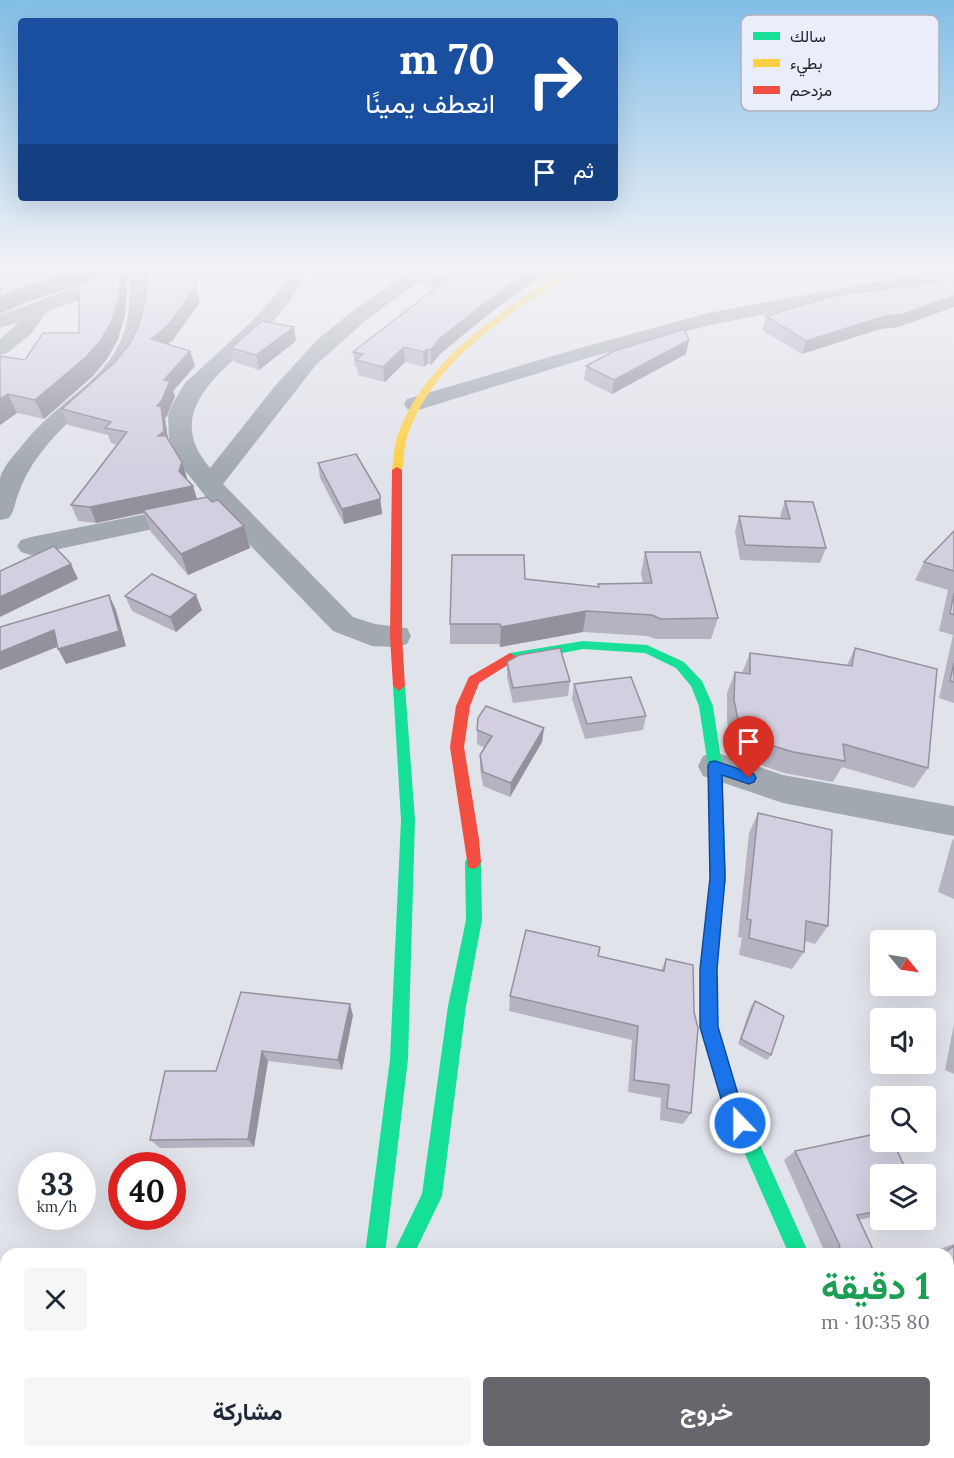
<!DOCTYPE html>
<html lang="ar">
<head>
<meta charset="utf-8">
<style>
	:root { --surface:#fff; --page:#f6f6f7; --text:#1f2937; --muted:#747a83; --accent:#66676d }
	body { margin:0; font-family:Lora,Vazirmatn,serif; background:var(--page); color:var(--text); direction:rtl; height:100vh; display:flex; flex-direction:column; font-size:22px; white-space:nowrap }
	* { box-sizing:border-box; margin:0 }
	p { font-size:20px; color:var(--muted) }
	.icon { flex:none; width:33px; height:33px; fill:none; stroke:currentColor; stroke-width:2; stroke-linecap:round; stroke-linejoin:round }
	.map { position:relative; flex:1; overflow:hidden; direction:ltr }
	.side { position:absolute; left:0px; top:1248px; width:954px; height:210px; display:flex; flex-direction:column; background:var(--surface); border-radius:18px 18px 0 0; box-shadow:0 6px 24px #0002; direction:rtl }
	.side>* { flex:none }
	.top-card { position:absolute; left:18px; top:18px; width:600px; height:183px; border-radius:6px; box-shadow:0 6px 24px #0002; direction:rtl; background:#1a4fa0; color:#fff; overflow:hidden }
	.needle { width:39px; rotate:120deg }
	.tools { position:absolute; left:870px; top:930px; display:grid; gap:12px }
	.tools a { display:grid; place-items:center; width:66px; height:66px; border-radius:6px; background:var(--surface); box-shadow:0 6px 24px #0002; font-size:30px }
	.speed { position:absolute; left:18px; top:1152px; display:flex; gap:12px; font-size:30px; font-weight:700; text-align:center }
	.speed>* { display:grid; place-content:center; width:78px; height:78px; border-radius:50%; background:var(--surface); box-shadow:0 6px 24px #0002; line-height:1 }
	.speed small { font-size:15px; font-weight:400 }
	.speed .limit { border:9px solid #d22; background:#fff; color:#111 }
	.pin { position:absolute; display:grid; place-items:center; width:51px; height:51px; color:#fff; margin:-62px -26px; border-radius:50% 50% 50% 0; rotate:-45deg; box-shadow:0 0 6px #0007 }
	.pin .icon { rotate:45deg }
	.me { position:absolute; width:66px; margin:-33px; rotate:338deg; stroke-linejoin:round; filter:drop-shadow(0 0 4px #0008) }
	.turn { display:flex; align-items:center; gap:21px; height:126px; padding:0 24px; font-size:27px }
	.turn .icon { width:78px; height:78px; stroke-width:2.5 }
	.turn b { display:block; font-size:42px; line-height:51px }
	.then { display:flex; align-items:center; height:57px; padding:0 24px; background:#0003; gap:12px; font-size:22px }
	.round { display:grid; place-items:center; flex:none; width:63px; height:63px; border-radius:6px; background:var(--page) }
	.summary { display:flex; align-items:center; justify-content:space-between; height:102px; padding:0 24px }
	h1 { font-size:36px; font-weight:700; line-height:45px; color:#1e9e55 }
	.primary-button { display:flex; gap:12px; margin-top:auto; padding:12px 24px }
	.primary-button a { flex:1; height:69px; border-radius:6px; background:var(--accent); color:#fff; font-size:24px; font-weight:700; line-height:69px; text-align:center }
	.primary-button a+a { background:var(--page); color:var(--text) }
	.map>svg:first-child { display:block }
</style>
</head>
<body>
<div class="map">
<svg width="954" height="1458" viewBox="0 0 954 1458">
	<rect width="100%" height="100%" fill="#e1e3ea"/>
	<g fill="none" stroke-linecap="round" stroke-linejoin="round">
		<!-- street -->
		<g fill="#a1a8af" fill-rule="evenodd">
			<path d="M138,267L145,269L147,273C158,380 99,380 44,449C33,462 25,476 19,492C15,501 15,510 9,518L0,520C0,507 0,491 0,479C2,468 13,456 20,448C70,383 136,377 129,279L127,282L46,312L31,334L7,353L0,355V339L19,322L0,328V315L113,274H127L129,277L131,269Z"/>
			<path d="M295,267H313C298,289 284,311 265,330C227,370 159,408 210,468L275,386L316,341L350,313L417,267H438L364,322L316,365L223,484L353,617L375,624L407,628L411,636L407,644L396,647L372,646L333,631L218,512L183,468L169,441L168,415L173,403L185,383L251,322L272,299Z"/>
			<polygon points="954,267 954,278 710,325 594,356 415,411 407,409 404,404 407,399 580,348 708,313"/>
			<polygon points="191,505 200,507 204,513 200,519 31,555 21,552 17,546 21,540 31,537"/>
			<polygon points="715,752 783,775 954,806 954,836 783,803 703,776 698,766 703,756"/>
			<polygon points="799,1452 855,1452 852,1458 796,1458"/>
		</g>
		<!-- fast -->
		<g fill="#16e098" fill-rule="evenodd">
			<polygon points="583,641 647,645 684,662 702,681 713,706 722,766 726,878 716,968 718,1027 740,1100 809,1254 789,1254 722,1102 700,1027 700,968 710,878 708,766 699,706 691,686 676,668 645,653 583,649 510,663 504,658 510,653"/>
			<polygon points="399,681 405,686 415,820 408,1059 385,1254 365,1254 390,1059 401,820 393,686"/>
			<polygon points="473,855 478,857 481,862 482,920 466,1006 442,1196 414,1254 393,1254 422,1194 448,1006 466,920 465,862 468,857"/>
		</g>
		<!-- slow -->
		<g fill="#ffcf43" fill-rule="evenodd">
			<path d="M569,267H578C562,282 540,293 522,306C474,339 428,378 408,434C404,445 404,458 402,470L397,473L393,472L392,470C394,458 394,445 398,434C427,356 503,311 569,267Z"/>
			<polygon points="342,1452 364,1452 363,1458 341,1458"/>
		</g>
		<!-- jam -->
		<g fill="#f24e42" fill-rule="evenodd">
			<polygon points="397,467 402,470 402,636 405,686 399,691 393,686 390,636 392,470"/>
			<polygon points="510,653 514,655 516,658 514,661 479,683 470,706 464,747 479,839 481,862 478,867 473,869 468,867 450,747 456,706 469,677"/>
		</g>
	</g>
	<!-- wall -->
	<g fill="#b5b2c1">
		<polygon points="0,267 15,267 3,273 17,267 133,267 122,270 127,286 125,315 118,339 107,359 93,376 44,419 17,413 0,425 0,356 25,360 79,333 79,285 24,303 0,314"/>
		<polygon points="403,267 414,267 409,270 403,269"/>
		<polygon points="422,267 553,267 490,313 440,354 431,365 428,363 424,367 405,362 385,382 358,375 357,367 355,367 353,352 433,290 427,288 427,285 420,283 420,269"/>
		<polygon points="954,280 954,307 898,327 880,329 802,354 762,330 766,316"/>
		<polygon points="146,295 200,302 173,340 168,344 190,351 195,366 173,391 175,396 167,416 165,418 168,439 182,462 187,478 187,479 197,499 212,502 244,526 250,548 188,575 151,532 144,513 96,523 78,521 71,505 117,445 111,443 108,435 68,425 62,409 115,362 130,343 140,322"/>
		<polygon points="294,327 296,341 259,370 234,362 231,348"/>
		<polygon points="689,340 686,354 612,394 584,380 586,366"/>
		<polygon points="318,463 382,510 382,514 344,524 320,478"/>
		<polygon points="785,501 826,548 820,563 740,560 735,531 739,516 781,518 780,516"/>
		<polygon points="954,531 954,703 939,698 953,635 939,631 948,590 915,580 924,562"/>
		<polygon points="645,552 718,618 711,639 656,639 647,636 583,632 500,647 499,644 450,644 450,624 525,579 598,587 598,584 643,584 641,573"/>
		<polygon points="125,596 202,610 176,632 132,611"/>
		<polygon points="855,648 928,768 914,788 842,767 833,782 784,773 755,763 755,754 732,750 727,721 727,693 735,672 742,673 750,653 847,665"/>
		<polygon points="507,662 570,681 568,696 513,703 507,677"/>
		<polygon points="574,684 646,716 643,730 585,739 572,699"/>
		<polygon points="544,728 542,742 510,797 483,786 480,769 480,755 485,748 477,744 477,730"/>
		<polygon points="758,813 828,926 815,944 805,941 804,952 792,969 739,955 742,938 738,937 749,833"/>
		<polygon points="954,838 954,899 938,892 952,841"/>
		<polygon points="598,956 661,971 666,959 691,1113 683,1124 660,1120 661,1098 628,1092 632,1040 509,1011 510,996"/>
		<polygon points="241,992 353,1015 342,1070 268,1061 254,1147 160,1148 150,1140 216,1071"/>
		<polygon points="755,1001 771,1055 767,1060 738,1044 751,1006"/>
		<polygon points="954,1024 954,1074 945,1070"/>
		<polygon points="795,1151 880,1174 880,1215 859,1220 875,1254 793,1254 802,1250 824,1250 784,1160"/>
		<polygon points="954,1244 954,1365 948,1356 948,1254 933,1254 939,1249"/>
	</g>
	<!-- shaded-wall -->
	<g fill="#94919d">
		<polygon points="0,267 15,267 0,274"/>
		<polygon points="85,267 133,267 122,270 127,286 125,315 118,339 107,359 93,376 44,419 35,400 121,271 24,303 0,314 0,297 18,289"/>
		<polygon points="534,267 553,267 490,313 440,354 431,365 431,350 439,339 490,299"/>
		<polygon points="196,287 200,302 173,340 156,354 151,339"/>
		<polygon points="954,296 954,307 898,327 880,329 802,354 806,341 885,316"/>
		<polygon points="294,327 296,341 259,370 256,355"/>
		<polygon points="689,340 686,354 612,394 614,380"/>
		<polygon points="404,347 405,362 385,382 383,367"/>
		<polygon points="428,349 428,363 424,367 423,352"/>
		<polygon points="190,351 195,366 173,391 175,396 167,416 165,418 169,446 158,436 157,406 164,380"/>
		<polygon points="8,394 17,413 0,425 0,399"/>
		<polygon points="182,462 187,478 184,487 179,471"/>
		<polygon points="193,486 198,502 143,510 144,513 96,523 90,507"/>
		<polygon points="380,495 382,514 344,524 342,509"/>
		<polygon points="244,526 250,548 188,575 181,554"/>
		<polygon points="71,564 78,579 0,617 0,597"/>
		<polygon points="109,595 116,610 126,646 66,664 58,649"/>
		<polygon points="196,595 202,610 176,632 170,617"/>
		<polygon points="586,611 583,632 500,647 501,627"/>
		<polygon points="54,630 62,645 0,670 0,652"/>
		<polygon points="544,728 542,742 510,797 511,783"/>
		<polygon points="350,1004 353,1015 342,1070 338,1060"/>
		<polygon points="262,1051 268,1061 254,1147 248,1139"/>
	</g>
	<!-- building -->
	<g fill="#d3cfe0" stroke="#94919d" stroke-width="1.5">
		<polygon points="17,267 85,267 18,289 0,297 0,274"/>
		<polygon points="146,267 190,267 196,287 168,325 151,339 190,351 164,380 170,381 162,400 157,406 161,406 164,431 158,436 166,436 182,462 179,471 193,486 90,507 71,505 127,432 105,428 111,422 62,409 115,362 130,343 140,322 146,295"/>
		<polygon points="422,267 534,267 490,299 439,339 431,350 428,349 423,352 404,347 383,367 356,360 363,354 353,352 447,279 427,274 430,271 420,269"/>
		<polygon points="121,268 119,296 112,321 101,340 86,357 35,400 8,394 0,399 0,356 25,360 43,333 79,333 79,283"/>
		<polygon points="954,280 954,296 903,314 885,316 806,341 766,316 836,295"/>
		<polygon points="262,321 294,327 256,355 231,348"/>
		<polygon points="684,329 689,340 614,380 586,366 614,351"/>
		<polygon points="356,454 380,495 380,499 342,509 318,463"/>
		<polygon points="207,497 212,502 218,500 244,526 181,554 143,510"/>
		<polygon points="785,501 813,502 826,548 745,545 739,516 790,519"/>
		<polygon points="954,531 954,571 924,562"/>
		<polygon points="54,546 71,564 0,597 0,571"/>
		<polygon points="645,552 700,552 718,618 661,619 652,615 586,611 501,627 500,624 450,624 452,555 524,555 525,579 599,587 598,584 652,583"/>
		<polygon points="152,574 196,595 170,617 125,596"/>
		<polygon points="954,593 954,615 950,613"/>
		<polygon points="109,595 119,631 58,649 54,630 0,652 0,627"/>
		<polygon points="560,648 570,681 513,688 507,662 519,655"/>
		<polygon points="855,648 937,669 928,768 843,744 845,761 793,752 764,743 764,733 740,729 734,700 735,672 750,674 750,653 852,666"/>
		<polygon points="954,663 954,682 950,681"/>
		<polygon points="631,677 646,716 587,724 574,684"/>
		<polygon points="486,706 544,728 511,783 483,772 480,755 492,736 477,730 478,718"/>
		<polygon points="758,813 832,830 828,926 806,921 804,952 749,938 751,920 747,919"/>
		<polygon points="526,930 600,947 598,956 664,971 666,959 693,965 694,1012 698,1028 691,1113 667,1108 669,1085 634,1080 638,1026 510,996"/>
		<polygon points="241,992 350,1004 338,1060 262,1051 248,1139 150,1140 165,1071 216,1071"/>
		<polygon points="755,1001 784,1016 771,1055 741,1039"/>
		<polygon points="880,1133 880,1142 893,1142 908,1174 880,1174 880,1211 857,1215 875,1254 804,1254 802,1250 838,1250 840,1246 795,1151"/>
		<polygon points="954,1246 954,1332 948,1323 948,1254 942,1254"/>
	</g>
	<!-- sky -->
	<linearGradient id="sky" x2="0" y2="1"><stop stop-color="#82bee7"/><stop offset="0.57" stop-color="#f2f2f6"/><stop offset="1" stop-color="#f2f2f6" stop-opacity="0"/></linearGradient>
	<rect width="954" height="471" fill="url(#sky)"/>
	<!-- route -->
	<polygon fill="#1a73e8" stroke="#114b97" stroke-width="1.5" points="715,761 754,774 756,778 754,782 749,784 722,775 725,878 717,969 718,1027 740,1101 750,1123 747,1130 740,1132 734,1130 722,1102 700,1027 700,969 710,878 708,766 710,762"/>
	<!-- legend -->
	<rect x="741" y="15" width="198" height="96" rx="9" fill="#eaeefb" stroke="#aeb1bc" stroke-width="1.5"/>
	<rect x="753" y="32" width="27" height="8" fill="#16e098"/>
	<rect x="753" y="59" width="27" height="8" fill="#ffcf43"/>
	<rect x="753" y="86" width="27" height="8" fill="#f24e42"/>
	<g font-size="16" fill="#232429">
		<text x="790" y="42">سالك</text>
		<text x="790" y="69">بطيء</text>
		<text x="790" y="96">مزدحم</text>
	</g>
</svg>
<div class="tools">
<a><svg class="needle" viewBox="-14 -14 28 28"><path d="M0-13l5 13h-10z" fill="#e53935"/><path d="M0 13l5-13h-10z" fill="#747a83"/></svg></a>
<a><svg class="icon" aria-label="sound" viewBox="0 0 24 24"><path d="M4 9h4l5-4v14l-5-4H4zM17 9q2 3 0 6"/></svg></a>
<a><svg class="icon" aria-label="search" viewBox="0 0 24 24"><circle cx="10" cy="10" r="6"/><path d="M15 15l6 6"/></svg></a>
<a><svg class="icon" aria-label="layers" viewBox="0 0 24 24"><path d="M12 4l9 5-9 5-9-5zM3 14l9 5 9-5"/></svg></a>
</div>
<div class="speed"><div>33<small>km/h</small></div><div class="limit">40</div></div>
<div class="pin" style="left:749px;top:778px;background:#d93025"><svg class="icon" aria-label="arrive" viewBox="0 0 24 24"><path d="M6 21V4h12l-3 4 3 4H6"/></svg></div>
<svg class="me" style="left:740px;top:1123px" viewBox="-20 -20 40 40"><circle r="17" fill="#1a73e8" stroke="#fff" stroke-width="3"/><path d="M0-11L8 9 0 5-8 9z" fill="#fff"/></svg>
<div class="top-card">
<div class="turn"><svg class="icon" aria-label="right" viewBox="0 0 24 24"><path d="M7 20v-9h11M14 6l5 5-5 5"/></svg><div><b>70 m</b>انعطف يمينًا</div></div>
<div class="then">ثم<svg class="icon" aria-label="arrive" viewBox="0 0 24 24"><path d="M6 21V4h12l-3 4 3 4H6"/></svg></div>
</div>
<section class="side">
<div class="summary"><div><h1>1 دقيقة</h1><p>80 m · 10:35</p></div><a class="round"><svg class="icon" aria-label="close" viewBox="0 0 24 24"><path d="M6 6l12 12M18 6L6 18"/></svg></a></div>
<div class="primary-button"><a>خروج</a><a>مشاركة</a></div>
</section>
</div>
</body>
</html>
